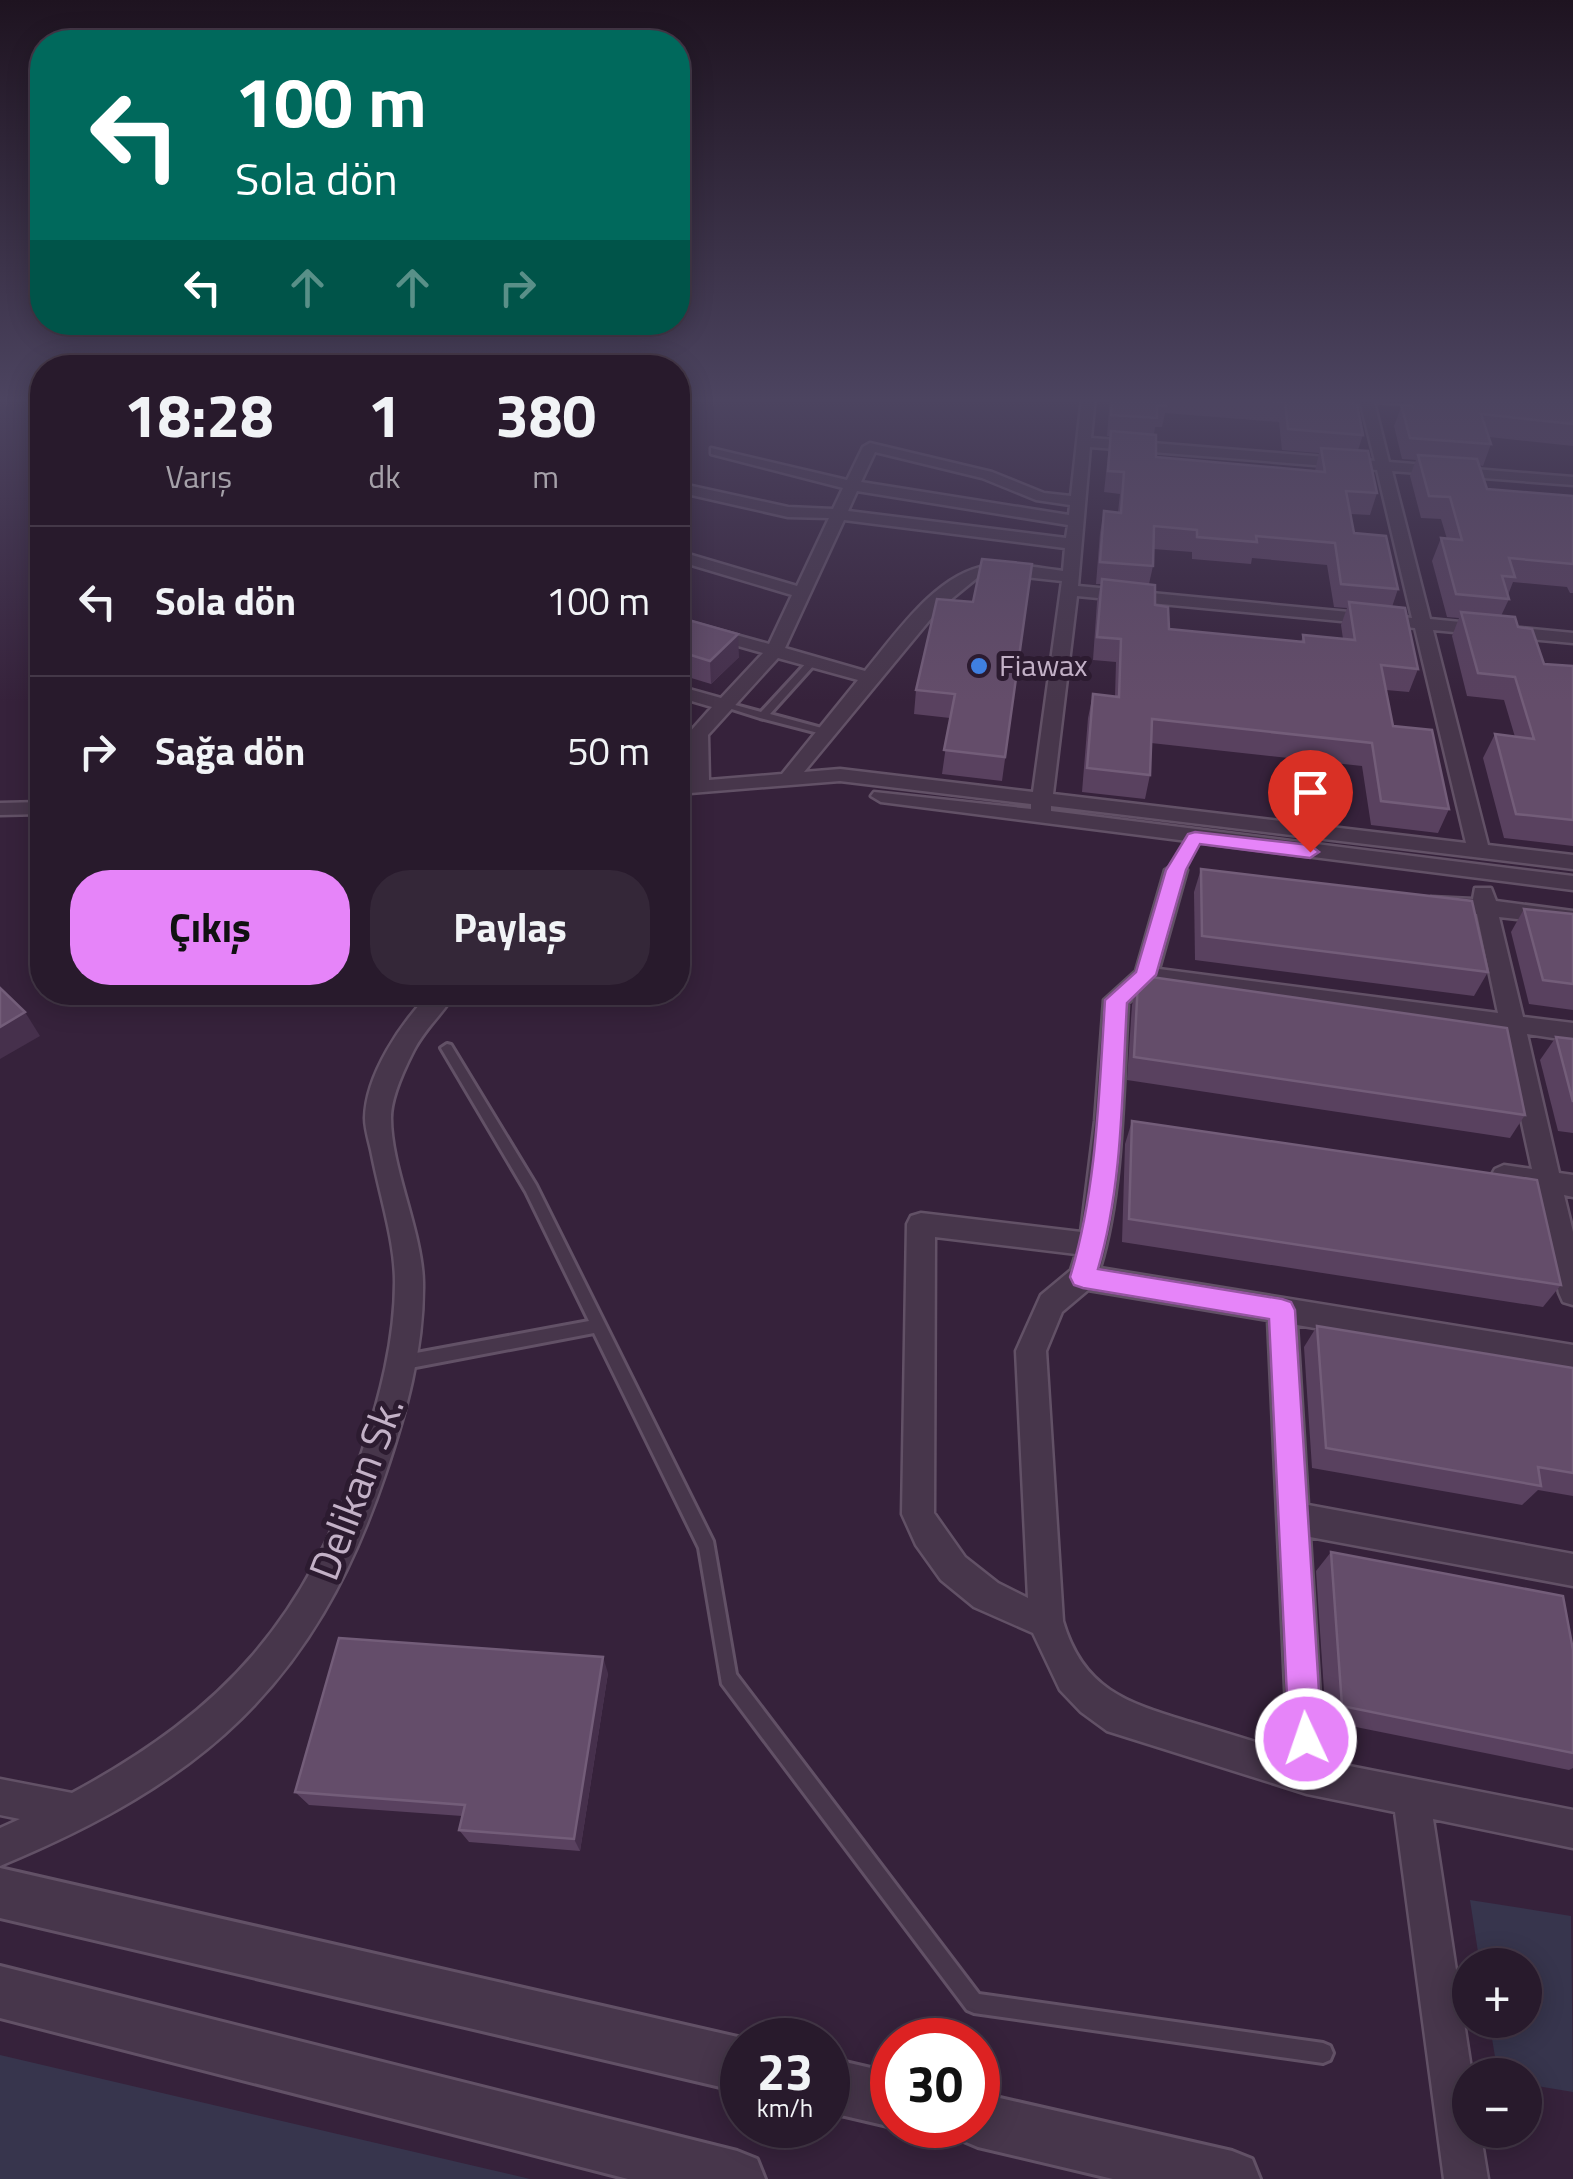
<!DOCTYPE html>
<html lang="tr">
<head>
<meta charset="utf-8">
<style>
	:root { --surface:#281a2c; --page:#342738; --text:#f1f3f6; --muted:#a5a1a9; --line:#443848; --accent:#e684f9 }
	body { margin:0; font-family:"Titillium Web",sans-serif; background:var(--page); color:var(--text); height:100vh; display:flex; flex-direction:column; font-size:38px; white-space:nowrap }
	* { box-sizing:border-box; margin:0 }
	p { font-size:32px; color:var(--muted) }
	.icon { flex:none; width:55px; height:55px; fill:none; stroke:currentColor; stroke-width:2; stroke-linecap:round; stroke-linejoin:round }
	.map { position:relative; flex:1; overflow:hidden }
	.drawer { position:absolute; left:30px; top:355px; width:660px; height:650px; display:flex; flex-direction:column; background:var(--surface); border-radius:40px; box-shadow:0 5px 25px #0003,0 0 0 2px var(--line) }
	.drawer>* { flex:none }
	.top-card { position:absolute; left:30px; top:30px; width:660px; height:305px; border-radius:40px; box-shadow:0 5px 25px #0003,0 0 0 2px var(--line); background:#00695c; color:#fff; overflow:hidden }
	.tools { position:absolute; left:1452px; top:1948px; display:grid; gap:20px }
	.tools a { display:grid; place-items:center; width:90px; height:90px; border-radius:50%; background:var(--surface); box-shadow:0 5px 25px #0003,0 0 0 2px var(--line); font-size:50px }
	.speed { position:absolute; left:720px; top:2018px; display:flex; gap:20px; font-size:50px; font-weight:700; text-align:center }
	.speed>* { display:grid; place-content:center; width:130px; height:130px; border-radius:50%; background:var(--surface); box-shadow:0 5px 25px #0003,0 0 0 2px var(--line); line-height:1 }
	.speed small { font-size:25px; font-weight:400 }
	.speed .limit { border:15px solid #d22; background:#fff; color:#111 }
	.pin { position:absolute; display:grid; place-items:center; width:85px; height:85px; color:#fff; margin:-102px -42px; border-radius:50% 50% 50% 0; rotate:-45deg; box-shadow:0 0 10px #0007 }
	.pin .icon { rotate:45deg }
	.me { position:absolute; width:110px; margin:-55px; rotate:357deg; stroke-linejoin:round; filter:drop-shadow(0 0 8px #0008) }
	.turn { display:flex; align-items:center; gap:35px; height:210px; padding:0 40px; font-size:45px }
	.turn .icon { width:130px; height:130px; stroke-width:2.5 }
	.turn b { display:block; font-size:70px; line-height:85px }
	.lanes { display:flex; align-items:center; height:95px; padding:0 40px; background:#0003; justify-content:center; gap:50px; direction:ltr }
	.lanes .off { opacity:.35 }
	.eta { display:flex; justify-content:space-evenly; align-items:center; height:170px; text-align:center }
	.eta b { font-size:60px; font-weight:700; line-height:70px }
	.button { display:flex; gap:20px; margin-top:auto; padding:20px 40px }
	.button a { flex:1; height:115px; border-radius:40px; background:var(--accent); color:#111; font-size:40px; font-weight:700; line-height:115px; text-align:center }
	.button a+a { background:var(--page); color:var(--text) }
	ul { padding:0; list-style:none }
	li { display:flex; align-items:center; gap:30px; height:150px; padding:0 40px; border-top:2px solid var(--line) }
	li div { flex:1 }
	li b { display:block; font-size:38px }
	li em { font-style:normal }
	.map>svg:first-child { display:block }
</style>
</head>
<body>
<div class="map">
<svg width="1573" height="2179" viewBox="0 0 1573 2179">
	<rect width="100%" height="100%" fill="#36223b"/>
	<!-- green -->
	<g fill="#37354d">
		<polygon points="1470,1900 1571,1916 1573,2092 1525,2084 1525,2075 1498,2075 1489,2020 1525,2020 1525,1965 1480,1965"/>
		<polygon points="0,2055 530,2179 0,2179"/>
	</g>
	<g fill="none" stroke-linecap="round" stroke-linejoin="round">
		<defs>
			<g id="service">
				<polygon points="812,659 815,660 815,664 770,714 829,730 829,734 826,735 760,718 719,705 724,702 761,712 809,660"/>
				<polygon points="447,1044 451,1045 536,1185 713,1541 736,1674 979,1994 1323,2043 1330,2046 1333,2053 1330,2060 1323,2063 974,2013 967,2010 722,1684 699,1548 594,1333 400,1370 395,1368 393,1363 395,1358 400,1356 589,1321 526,1192 441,1048"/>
			</g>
			<g id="minor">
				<path d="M1082,397H1095L1091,438L1375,461L1360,401L1350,397L1438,399L1443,400V406L1374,402L1389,462L1573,477V485L1392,471L1430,619L1573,633V643L1433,630L1488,845L1573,855V869L1051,806V811L1573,876V890L881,802L871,796L874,792L1031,809V804L840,781L678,794V782L689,781L688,734L712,707L678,697V686L721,698L763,653L678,629V619L769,644L792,595L678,561V551L797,586L829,518L788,517L678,492V483L788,507L833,509L843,488L711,454V448L847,480L863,447L870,443L992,472L1044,493L1071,496ZM1090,447L1377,470L1412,618L1078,586ZM875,452L982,478L1036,500L1070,505L1069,515L861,482ZM857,491L1068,525L1066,538L848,511ZM844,520L1065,548L1063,571C1038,568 1011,562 986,566C936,574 896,634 865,671L785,648ZM1007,575L1062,581L1033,792L840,769L804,772L938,610L977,578ZM1077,596L1415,628L1466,843L1053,794ZM778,658L858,680L782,774L709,780L708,735Z"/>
				<polygon points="42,802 42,814 0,815 0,803"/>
				<path d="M1176,863L1187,870L1159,969L1498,1013L1477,914L1431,907L1428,902L1431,897L1473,899L1475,888H1491L1496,901L1573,911V925L1499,917L1523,1017L1573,1023V1041L1527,1034L1559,1173L1573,1175V1197L1564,1195L1573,1232V1305L1563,1302L1559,1293L1537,1191L1495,1183L1491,1176L1495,1169L1504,1165L1532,1169L1502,1031L1151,984L1128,1003C1123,1086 1124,1190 1100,1268L1573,1345V1371L1297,1325L1308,1505L1573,1554V1586L1310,1537L1324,1761L1573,1810V1848L1433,1819L1472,2075L1470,2130H1480L1488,2179H1444L1395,1812L1307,1794L1107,1731L1081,1712L1060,1690L1033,1633L974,1607L941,1580L916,1545L902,1514L907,1224L911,1216L921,1213L1081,1232L1095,1121L1104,1000L1136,971L1165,870ZM935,1237L1076,1254L1071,1270L1041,1295L1016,1351L1028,1598L998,1583L965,1557L934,1513ZM1088,1290L1268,1320L1288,1752C1255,1742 1223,1732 1190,1722C1128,1703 1083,1690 1063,1621L1046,1351L1062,1312Z"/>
				<path d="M431,992H456C443,1014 423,1030 412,1054C403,1072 391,1098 391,1118C391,1168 422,1231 423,1282C424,1349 406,1413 385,1475C314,1686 202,1782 0,1866V1828L20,1819L0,1815V1779L72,1793C227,1709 306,1619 362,1452C380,1397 395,1340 395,1282C395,1241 380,1196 372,1155C370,1144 365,1130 365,1118C366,1074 401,1023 431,992Z"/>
			</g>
			<g id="tertiary">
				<polygon points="0,1868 742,2038 746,2040 742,2040 742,2092 0,1918"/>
				<polygon points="0,1966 737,2151 757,2159 765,2179 628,2179 0,2018"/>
				<polygon points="828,2058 892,2073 892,2125 897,2125 892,2127 828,2112"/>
				<polygon points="978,2093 1232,2151 1252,2159 1260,2179 1113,2179 978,2147 959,2139 953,2125 978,2125"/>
			</g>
		</defs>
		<!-- service casing -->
		<use href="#service" stroke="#625166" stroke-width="6"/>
		<!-- minor casing -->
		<use href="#minor" stroke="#625166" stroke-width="5"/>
		<!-- tertiary casing -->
		<use href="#tertiary" stroke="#625166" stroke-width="6"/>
		<!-- service -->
		<use href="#service" fill="#47364b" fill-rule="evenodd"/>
		<!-- minor -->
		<use href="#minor" fill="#47364b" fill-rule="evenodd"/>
		<!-- tertiary -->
		<use href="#tertiary" fill="#47364b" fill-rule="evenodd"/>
	</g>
	<!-- wall -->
	<g fill="#59415f" fill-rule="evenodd">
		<path d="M1110,397H1328L1329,401L1363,435L1358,450L1377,493L1370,515L1351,514L1354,533L1398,589L1392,607L1418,669L1409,692L1386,690L1393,726L1449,809L1438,833L1371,825L1362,766L1151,743L1150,775L1145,799L1082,792L1088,718L1093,694L1115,697L1116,662L1093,660L1097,602L1101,584H1096L1100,533L1104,511L1118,512L1120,494L1104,492L1110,436H1107ZM1165,413L1279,422L1282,450L1319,453L1315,471L1156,457L1154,434L1155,427H1162ZM1153,549L1192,552V559L1251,564L1252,558L1327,565L1334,607L1347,608L1341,625L1343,639L1303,635L1301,642L1169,629L1155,605L1149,584L1153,566Z"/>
		<polygon points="1405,397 1573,397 1573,446 1489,437 1491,444 1483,466 1479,465 1487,489 1573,496 1573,593 1570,593 1567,587 1513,582 1508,595 1509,599 1501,616 1518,627 1544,664 1573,666 1573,846 1504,838 1483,758 1495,734 1515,737 1504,700 1467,696 1452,636 1459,618 1447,617 1432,561 1441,538 1447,539 1441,519 1421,518 1410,476 1416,460 1402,459 1394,426"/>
		<polygon points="1032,564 1002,781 942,774 950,718 914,714 916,690 973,602"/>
		<polygon points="678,617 739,657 711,684 678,674"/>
		<polygon points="1201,869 1488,972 1474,996 1195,960 1194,892"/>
		<polygon points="1524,909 1573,914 1573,1010 1529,1004 1511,932"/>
		<polygon points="1138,981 1525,1115 1510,1138 1127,1080 1132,1005"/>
		<polygon points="1556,1037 1573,1039 1573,1133 1558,1131 1540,1060"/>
		<polygon points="1132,1121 1561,1285 1543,1307 1122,1242 1125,1144"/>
		<polygon points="1317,1326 1573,1368 1573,1496 1538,1490 1522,1505 1312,1468 1304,1347"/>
		<polygon points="1331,1552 1573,1650 1573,1768 1569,1770 1326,1721 1316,1571"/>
		<polygon points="608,1673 580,1851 469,1842 459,1830 462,1816 309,1805 295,1792"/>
	</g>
	<!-- shaded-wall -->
	<g fill="#46304c">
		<polygon points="738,634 739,657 711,684 710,661"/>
		<polygon points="25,1012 40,1036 0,1059 0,1027"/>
		<polygon points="603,1657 608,1673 580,1851 574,1839"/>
	</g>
	<!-- building -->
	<g fill="#644d6a" stroke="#735d79" stroke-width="2.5">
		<polygon points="1112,397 1166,397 1166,406 1157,406 1157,418 1111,415"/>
		<polygon points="1221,397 1328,397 1329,401 1357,404 1363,435 1288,429 1285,402"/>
		<polygon points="1410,397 1535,397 1573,399 1573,424 1481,414 1491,444 1410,438 1401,405 1412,406"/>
		<polygon points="1111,431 1156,435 1156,457 1325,472 1321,448 1368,451 1377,493 1346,491 1354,533 1386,536 1398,589 1341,584 1335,543 1256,536 1257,542 1197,537 1197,530 1154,526 1153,566 1100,562 1104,511 1121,513 1124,472 1108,471"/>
		<polygon points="1418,455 1477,459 1487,489 1573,496 1573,564 1509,558 1515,577 1502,576 1509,599 1456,594 1441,538 1462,540 1450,497 1429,496"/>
		<polygon points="982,559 1032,564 1005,757 944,750 955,694 916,690 937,599 973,602"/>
		<polygon points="1102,579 1155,585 1155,605 1168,607 1169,629 1304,642 1303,635 1355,640 1349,602 1405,608 1418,669 1381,665 1393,726 1432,730 1449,809 1381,801 1372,743 1152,719 1150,775 1087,768 1093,694 1119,697 1121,639 1097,637"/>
		<polygon points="1461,612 1515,617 1518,627 1532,629 1544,664 1573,666 1573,820 1516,814 1495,734 1534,739 1515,677 1478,673"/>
		<polygon points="678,617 738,634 710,661 678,651"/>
		<polygon points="1201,869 1472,901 1488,972 1202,936"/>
		<polygon points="1524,909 1573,914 1573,984 1543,980"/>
		<polygon points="1144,976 1507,1028 1525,1115 1134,1057 1138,981"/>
		<polygon points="0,988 25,1012 0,1027"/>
		<polygon points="1556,1037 1573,1039 1573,1102"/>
		<polygon points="1132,1121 1537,1180 1561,1285 1129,1219"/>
		<polygon points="1317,1326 1573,1368 1573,1473 1538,1467 1541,1486 1326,1448"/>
		<polygon points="1331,1552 1563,1596 1573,1650 1573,1753 1342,1706"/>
		<polygon points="339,1638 603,1657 574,1839 459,1830 465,1805 295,1792"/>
	</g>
	<!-- sky -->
	<linearGradient id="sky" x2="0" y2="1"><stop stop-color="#1e1320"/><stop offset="0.57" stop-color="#4c4460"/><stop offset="1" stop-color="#4c4460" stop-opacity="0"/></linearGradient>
	<rect width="1573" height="702" fill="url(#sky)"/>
	<!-- route -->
	<path fill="#e684f9" stroke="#9656a2" stroke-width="2.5" d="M1195,832L1310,845L1319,852L1310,858L1200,844L1186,870L1156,975L1127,1003C1122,1090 1123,1185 1098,1269L1282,1299L1291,1302L1295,1310L1322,1739L1317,1750L1306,1755L1294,1750L1289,1739L1269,1319L1083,1288L1074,1285L1070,1277C1097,1189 1099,1092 1105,1000L1136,972L1166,870L1188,834Z"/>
	<!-- markers -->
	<circle fill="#3f7fe0" stroke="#2c1b30" stroke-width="4" cx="979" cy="666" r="10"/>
	<g text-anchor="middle" stroke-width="10" stroke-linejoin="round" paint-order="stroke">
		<!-- far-poi labels -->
		<g font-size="30" fill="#c3b1c7" stroke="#2c1b30" text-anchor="start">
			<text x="999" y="676">Fiawax</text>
		</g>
		<!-- near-street labels -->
		<g font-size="42" fill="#c3b1c7" stroke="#2c1b30">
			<text transform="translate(356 1488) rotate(-69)" y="15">Delikan Sk.</text>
		</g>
	</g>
</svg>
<div class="tools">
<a>+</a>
<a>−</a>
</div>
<div class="speed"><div>23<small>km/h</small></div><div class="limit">30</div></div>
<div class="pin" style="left:1310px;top:852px;background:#d93025"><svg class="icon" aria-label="arrive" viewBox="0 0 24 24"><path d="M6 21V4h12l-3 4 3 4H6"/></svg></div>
<svg class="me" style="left:1306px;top:1739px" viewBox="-20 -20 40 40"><circle r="17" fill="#e684f9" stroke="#fff" stroke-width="3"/><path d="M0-11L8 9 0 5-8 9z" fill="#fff"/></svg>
<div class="top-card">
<div class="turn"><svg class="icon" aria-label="left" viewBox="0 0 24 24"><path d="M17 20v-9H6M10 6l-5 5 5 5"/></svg><div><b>100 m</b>Sola dön</div></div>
<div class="lanes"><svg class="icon" aria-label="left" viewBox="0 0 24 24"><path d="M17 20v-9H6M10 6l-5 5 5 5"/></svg><svg class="icon off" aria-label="ahead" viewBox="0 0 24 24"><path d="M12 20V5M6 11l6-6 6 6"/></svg><svg class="icon off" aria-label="ahead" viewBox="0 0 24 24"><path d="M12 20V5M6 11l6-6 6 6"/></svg><svg class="icon off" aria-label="right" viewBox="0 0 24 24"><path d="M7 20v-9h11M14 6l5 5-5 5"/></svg></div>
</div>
<section class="drawer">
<div class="eta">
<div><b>18:28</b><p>Varış</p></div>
<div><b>1</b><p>dk</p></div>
<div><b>380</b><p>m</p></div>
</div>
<ul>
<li><svg class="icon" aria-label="left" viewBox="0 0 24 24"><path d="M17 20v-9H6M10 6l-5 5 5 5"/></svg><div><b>Sola dön</b></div><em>100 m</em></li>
<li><svg class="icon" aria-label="right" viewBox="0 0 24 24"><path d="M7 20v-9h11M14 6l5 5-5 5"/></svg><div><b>Sağa dön</b></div><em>50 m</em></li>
</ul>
<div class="button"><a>Çıkış</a><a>Paylaş</a></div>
</section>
</div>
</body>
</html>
